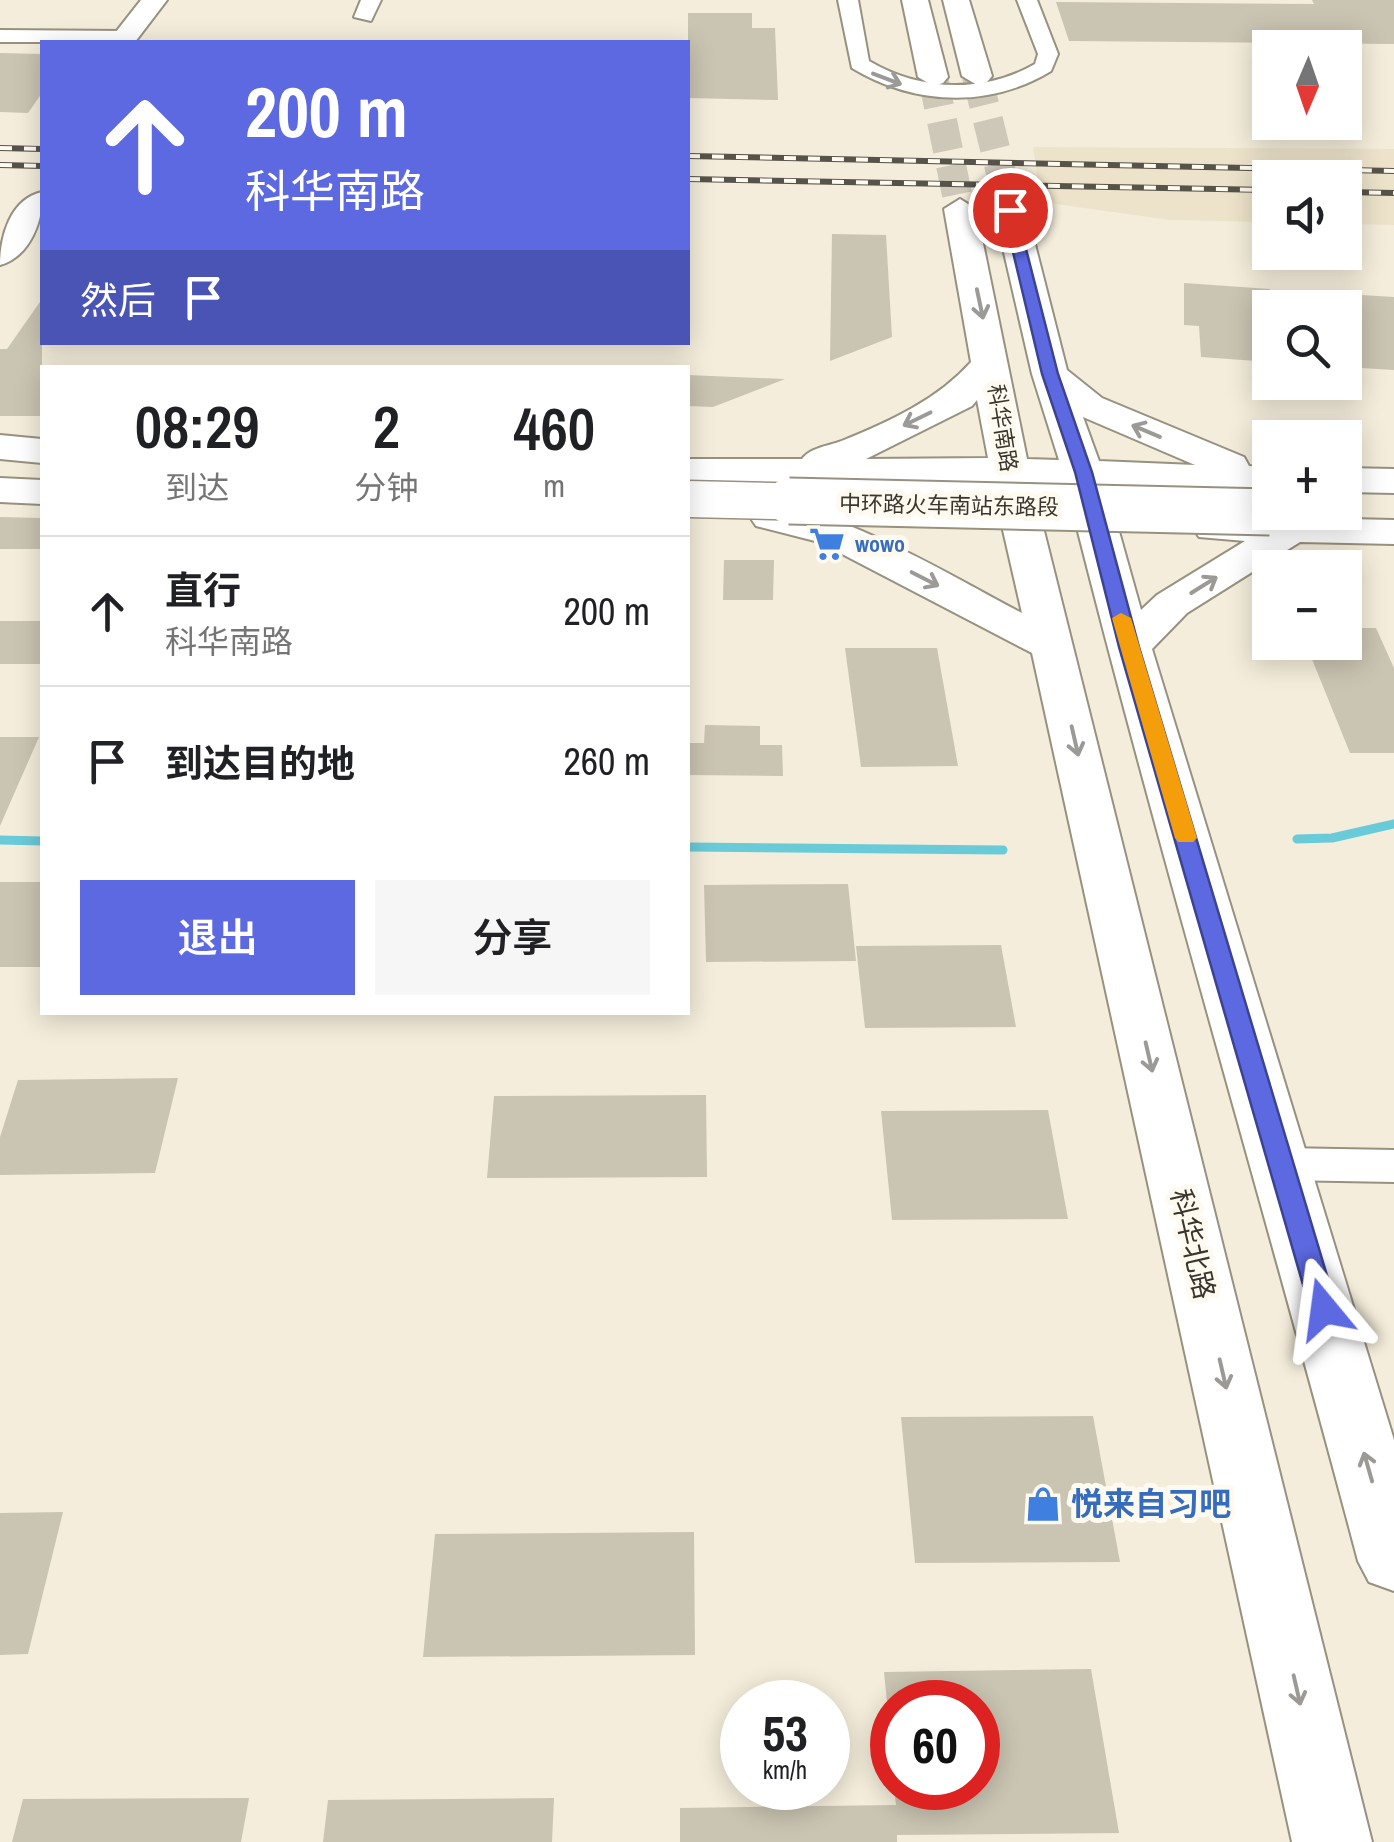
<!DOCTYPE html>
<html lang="zh">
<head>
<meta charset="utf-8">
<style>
	:root { --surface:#fff; --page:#f6f6f6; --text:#202124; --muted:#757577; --line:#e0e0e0; --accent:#5c69e1 }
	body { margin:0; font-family:"Archivo Narrow","Noto Sans SC",sans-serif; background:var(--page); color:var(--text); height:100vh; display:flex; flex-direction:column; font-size:38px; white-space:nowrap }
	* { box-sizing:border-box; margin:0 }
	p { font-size:32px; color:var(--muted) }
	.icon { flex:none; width:55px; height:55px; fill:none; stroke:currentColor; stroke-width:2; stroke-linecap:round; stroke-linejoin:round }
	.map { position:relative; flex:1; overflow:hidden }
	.panel { position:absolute; left:40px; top:365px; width:650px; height:650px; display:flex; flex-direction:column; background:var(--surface); border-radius:0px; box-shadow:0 5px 25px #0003 }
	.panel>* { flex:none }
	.guide { position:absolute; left:40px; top:40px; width:650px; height:305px; border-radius:0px; box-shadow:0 5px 25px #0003; background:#5c69e1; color:#fff; overflow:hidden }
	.needle { width:65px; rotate:182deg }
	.controls { position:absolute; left:1252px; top:30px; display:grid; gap:20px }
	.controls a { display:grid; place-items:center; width:110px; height:110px; border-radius:0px; background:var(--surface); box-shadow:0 5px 25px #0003; font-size:50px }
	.speed { position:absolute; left:720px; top:1680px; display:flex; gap:20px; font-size:50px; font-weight:700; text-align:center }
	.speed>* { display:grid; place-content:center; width:130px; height:130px; border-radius:50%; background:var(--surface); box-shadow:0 5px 25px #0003; line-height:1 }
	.speed small { font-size:25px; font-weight:400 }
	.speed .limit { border:15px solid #d22; background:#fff; color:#111 }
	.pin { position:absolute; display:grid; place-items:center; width:85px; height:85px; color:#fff; margin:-42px; border:5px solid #fff; border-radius:50%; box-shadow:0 2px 10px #0007 }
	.me { position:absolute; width:110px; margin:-55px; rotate:344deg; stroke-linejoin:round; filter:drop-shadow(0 0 8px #0008) }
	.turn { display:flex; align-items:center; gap:35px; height:210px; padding:0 40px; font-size:45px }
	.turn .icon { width:130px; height:130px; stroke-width:2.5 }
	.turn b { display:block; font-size:70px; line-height:85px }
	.then { display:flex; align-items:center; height:95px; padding:0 40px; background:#0003; gap:20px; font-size:38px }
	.eta { display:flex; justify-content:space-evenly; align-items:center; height:170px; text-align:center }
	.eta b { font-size:60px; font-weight:600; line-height:70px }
	.action { display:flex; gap:20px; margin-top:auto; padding:20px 40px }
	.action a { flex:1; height:115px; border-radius:0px; background:var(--accent); color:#fff; font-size:40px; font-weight:600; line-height:115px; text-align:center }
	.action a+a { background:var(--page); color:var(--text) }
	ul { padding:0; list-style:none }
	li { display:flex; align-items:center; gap:30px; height:150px; padding:0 40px; border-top:2px solid var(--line) }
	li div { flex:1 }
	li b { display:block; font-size:38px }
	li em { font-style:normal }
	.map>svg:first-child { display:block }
</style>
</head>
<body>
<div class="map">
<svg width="1394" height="1842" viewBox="0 0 1394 1842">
	<rect width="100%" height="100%" fill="#f4eddb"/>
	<!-- built -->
	<polygon fill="#ede3ca" points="1033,147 1394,149 1394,225 1345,224 1345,178 1270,178 1270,222 1170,220 1041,202"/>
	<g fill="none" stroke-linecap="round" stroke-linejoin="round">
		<!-- stream -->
		<g stroke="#6acbd8" stroke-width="9">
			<polyline points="1297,839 1332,838 1394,824"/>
			<polyline points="0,840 42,841"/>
			<polyline points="688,847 1003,850"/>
		</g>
	</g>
	<!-- building -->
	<g fill="#cac4b2">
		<polygon points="1312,0 1394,0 1394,44 1069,41 1056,2 1314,4"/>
		<polygon points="688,13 752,13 752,28 775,28 778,100 688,98"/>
		<polygon points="0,53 42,54 42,93 28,113 0,112"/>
		<polygon points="832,234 886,235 892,337 830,361"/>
		<polygon points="1184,283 1270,289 1270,362 1201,357 1199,326 1184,325"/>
		<polygon points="1345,294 1394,297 1394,370 1345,367"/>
		<polygon points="42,299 42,416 0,416 0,349 7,349"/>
		<polygon points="688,375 785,379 713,407 688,406"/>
		<polygon points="0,517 42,518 42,549 0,549"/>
		<polygon points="724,560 774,560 773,600 723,600"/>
		<rect x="0" y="621" width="42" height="43"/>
		<polygon points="1345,628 1376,628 1394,668 1394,753 1350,753 1305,642 1345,642"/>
		<polygon points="845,648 937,648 958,766 861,767"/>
		<polygon points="705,725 760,726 760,745 782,745 783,776 688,775 688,743 704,743"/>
		<polygon points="0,737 39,737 0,826"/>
		<rect x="0" y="882" width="42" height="85"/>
		<polygon points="848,884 856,961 706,962 704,885"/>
		<polygon points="1001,945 1016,1027 865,1028 856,946"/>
		<polygon points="178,1078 155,1173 0,1175 0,1137 18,1080"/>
		<polygon points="706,1095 707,1177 487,1178 494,1096"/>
		<polygon points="1048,1110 1068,1219 892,1220 881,1111"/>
		<polygon points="1093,1416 1120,1562 915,1563 901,1417"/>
		<polygon points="63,1512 28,1654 0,1655 0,1513"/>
		<polygon points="694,1532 695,1655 423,1657 435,1534"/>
		<polygon points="1091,1669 1119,1833 897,1835 897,1842 680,1842 680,1808 896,1805 894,1788 978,1788 978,1702 887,1702 884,1672"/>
		<polygon points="249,1798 241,1842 12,1842 23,1799"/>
		<polygon points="554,1798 552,1842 323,1842 328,1800"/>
	</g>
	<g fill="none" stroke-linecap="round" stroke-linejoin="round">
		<!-- highway-tunnel -->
		<g stroke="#cec8b9" stroke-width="30" stroke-dasharray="30 15" stroke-linecap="butt">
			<polyline points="977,76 1010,209"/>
			<polyline points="933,77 960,209"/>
		</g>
		<defs>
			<g id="minor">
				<polygon points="361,0 381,0 371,21 354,17"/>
				<path d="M838,0H858L869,61C920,91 983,94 1035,64L1038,54L1017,0H1037L1058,54L1051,71C989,109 913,105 852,68Z"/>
				<polygon points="0,30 124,31 134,37 126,42 0,42"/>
				<polygon points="1283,1148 1394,1150 1394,1182 1283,1180 1267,1175 1260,1164 1267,1153"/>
			</g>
			<g id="major">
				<polygon points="141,0 167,0 135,42 108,42"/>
				<path d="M42,192C44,219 30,257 0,265C0,237 10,199 42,192Z"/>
				<path d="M960,199L976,209L1027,459L1059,460L1032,374L994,209L1010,199L1026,209L1067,370L1102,398L1244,457L1249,466L1270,467V491L1106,485L1141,610L1157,595L1245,541L1199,537L1193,528L1199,519L1214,516L1394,520V544L1300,542L1187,613L1152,649L1394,1440V1591L1369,1582L1358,1561C1263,1201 1156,845 1066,484L1032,483L1372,1842H1292L1032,653L819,542L756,526L750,517L756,508C818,493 963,583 1022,613L992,482L688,483V459H802C811,447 830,446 844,440C891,421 938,399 971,362L944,209ZM977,400L988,458L866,459L972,406ZM1083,417L1195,465L1099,461Z"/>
				<polygon points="0,435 42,439 42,463 0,459"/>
				<polygon points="1345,468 1394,469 1394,493 1345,492"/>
				<polygon points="0,478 42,480 42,504 0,502"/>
			</g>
			<g id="highway">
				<polygon points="902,0 928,0 948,77 943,83 933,86 918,77"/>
				<polygon points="943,0 969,0 992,76 987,82 977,85 962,76"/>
			</g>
		</defs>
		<!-- minor casing -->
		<use href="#minor" stroke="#979180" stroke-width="4"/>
		<!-- major casing -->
		<use href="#major" stroke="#979180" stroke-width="4"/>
		<!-- highway casing -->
		<use href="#highway" stroke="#979180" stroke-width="4"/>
		<!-- minor -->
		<use href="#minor" fill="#fff" fill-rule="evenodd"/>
		<!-- major -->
		<use href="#major" fill="#fff" fill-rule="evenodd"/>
		<!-- highway -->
		<use href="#highway" fill="#fff" fill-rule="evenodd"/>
		<defs>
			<g id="rail">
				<polyline points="0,148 42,149"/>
				<polyline points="688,156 1394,171"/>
				<polyline points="0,165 42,166"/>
				<polyline points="688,179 1270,190"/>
				<polyline points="1345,192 1394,193"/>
			</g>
		</defs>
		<!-- rail casing -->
		<use href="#rail" stroke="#56534a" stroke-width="6"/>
		<!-- rail -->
		<use href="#rail" stroke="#fffaef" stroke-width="4" stroke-dasharray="12" stroke-linecap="butt"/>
		<defs>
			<polyline id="major-bridge-far1" points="688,499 901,504"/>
			<polyline id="major-bridge" points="789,501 1270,512"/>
		</defs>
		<!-- major-bridge-far1 casing -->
		<use href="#major-bridge-far1" stroke="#979180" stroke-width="39" stroke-linecap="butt"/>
		<!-- major-bridge casing -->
		<use href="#major-bridge" stroke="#979180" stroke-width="49" stroke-linecap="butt"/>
		<!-- major-bridge-far1 -->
		<use href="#major-bridge-far1" stroke="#fff" stroke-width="36"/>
		<!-- major-bridge -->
		<use href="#major-bridge" stroke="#fff" stroke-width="45"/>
	</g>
	<!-- one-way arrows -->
	<defs><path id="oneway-shaft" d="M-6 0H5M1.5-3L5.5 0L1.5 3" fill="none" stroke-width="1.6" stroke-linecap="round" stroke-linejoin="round" transform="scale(2.5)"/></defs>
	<g stroke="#9c9a97">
		<use href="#oneway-shaft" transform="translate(887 79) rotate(21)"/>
		<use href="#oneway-shaft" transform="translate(980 304) rotate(78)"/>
		<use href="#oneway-shaft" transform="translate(917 419) rotate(154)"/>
		<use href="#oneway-shaft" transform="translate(1146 431) rotate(-157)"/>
		<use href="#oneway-shaft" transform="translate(925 579) rotate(27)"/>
		<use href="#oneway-shaft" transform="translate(1204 585) rotate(-32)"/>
		<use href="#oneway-shaft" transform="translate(1075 741) rotate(77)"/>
		<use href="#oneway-shaft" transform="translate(1149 1057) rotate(77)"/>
		<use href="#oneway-shaft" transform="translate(1223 1374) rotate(77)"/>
		<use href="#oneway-shaft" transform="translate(1368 1467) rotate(-106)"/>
		<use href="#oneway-shaft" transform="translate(1297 1690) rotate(77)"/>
	</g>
	<!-- route -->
	<polygon fill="#5c69e1" stroke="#3c4492" stroke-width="2.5" points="1010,205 1016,210 1058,374 1092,472 1139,647 1337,1309 1324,1319 1310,1309 1119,647 1075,472 1042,374 1003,210"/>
	<!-- slow -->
	<polygon fill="#f59e0b" points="1121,613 1131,618 1197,838 1193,842 1178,842 1175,838 1112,618"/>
	<!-- icons -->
	<defs>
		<symbol id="supermarket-bare" viewBox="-9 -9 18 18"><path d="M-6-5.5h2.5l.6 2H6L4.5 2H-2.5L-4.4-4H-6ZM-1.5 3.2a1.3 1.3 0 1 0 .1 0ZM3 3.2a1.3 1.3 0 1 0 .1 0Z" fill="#3f7fe0" stroke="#fffaef" stroke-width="2.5" paint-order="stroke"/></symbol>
		<symbol id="shop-bare" viewBox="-9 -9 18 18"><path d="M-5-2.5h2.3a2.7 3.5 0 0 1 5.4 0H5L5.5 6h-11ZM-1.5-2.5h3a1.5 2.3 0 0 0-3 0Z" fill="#3f7fe0" stroke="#fffaef" stroke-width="2.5" paint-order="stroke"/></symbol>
	</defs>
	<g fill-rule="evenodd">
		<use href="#supermarket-bare" x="802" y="519" width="50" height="50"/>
		<use href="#shop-bare" x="1018" y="1479" width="50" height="50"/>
	</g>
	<g text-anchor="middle" stroke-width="10" stroke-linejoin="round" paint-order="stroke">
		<!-- far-street labels -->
		<g font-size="22" fill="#38362f" stroke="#fffaef">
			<text transform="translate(1003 428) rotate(81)" y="8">科华南路</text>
			<text transform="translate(949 505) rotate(1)" y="8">中环路火车南站东路段</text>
		</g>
		<!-- far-shop labels -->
		<g font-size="22" font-weight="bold" fill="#366cbe" stroke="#fffaef" text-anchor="start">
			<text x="855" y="552">wowo</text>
		</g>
		<!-- street labels -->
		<g font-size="28" fill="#38362f" stroke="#fffaef">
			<text transform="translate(1193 1244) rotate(77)" y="10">科华北路</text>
		</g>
		<!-- near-shop labels -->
		<g font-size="32" font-weight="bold" fill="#366cbe" stroke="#fffaef" text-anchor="start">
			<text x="1071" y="1515">悦来自习吧</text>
		</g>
	</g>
</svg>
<div class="controls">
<a><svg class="needle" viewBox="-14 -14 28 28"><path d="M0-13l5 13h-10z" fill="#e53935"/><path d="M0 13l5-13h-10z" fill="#757577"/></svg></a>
<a><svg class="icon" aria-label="sound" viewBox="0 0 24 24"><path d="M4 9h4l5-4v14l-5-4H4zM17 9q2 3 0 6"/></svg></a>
<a><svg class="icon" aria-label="search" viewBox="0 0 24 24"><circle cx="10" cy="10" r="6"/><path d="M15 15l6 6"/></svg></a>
<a>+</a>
<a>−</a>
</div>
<div class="speed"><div>53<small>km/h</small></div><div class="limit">60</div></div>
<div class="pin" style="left:1010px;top:210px;background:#d93025"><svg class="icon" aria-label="arrive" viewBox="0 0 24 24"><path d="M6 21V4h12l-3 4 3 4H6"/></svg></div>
<svg class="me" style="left:1324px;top:1309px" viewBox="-20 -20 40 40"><path d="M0-17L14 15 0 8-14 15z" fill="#5c69e1" stroke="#fff" stroke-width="4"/></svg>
<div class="guide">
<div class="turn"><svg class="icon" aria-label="ahead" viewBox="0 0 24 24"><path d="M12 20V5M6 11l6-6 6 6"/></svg><div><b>200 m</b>科华南路</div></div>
<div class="then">然后<svg class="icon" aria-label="arrive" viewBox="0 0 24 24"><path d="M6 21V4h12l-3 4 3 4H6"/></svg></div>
</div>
<section class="panel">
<div class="eta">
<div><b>08:29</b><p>到达</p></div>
<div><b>2</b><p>分钟</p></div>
<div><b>460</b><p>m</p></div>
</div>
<ul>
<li><svg class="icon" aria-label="ahead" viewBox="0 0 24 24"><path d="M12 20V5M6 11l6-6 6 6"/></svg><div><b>直行</b><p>科华南路</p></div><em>200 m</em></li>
<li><svg class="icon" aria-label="arrive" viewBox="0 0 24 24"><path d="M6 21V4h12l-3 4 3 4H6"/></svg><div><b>到达目的地</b></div><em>260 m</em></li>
</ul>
<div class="action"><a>退出</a><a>分享</a></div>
</section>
</div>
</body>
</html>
